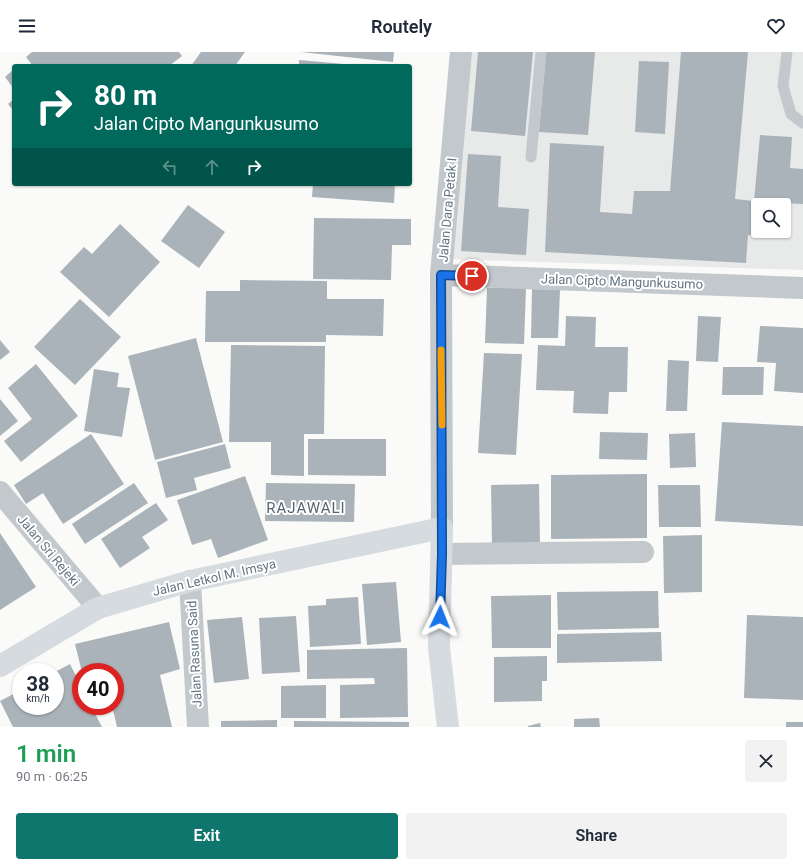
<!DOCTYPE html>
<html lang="en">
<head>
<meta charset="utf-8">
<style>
	:root { --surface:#fff; --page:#f2f2f3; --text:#1f2937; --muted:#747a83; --accent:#0f766e }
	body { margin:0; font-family:Roboto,sans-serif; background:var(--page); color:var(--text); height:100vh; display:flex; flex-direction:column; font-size:15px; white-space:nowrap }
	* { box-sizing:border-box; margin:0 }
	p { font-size:13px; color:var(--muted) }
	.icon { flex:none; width:22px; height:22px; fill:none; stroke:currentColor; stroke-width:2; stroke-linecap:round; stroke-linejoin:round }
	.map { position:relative; height:675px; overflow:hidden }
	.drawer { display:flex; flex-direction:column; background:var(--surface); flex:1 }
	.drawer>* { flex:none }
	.hud { position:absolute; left:12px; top:12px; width:400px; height:122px; border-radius:4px; box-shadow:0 1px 3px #0004; background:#00695c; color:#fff; overflow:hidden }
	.tools { position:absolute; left:751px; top:146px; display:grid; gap:8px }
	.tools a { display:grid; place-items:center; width:40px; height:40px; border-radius:4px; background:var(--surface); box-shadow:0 1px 3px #0004; font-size:20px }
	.speed { position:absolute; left:12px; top:611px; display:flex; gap:8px; font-size:20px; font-weight:700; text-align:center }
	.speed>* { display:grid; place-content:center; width:52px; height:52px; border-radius:50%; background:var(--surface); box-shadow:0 1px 3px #0004; line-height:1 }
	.speed small { font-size:10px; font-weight:400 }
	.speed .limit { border:6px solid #d22; background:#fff; color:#111 }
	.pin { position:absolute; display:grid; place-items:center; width:34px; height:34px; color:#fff; margin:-17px; border:2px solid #fff; border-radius:50%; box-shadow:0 1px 4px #0007 }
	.me { position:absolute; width:44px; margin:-22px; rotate:2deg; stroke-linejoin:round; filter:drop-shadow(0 0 3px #0008) }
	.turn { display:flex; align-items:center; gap:14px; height:84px; padding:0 16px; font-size:18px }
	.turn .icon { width:52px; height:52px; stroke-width:2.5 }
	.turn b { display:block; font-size:28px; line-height:34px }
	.lanes { display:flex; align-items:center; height:38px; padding:0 16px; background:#0003; justify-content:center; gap:20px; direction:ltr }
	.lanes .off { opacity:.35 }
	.round { display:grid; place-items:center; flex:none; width:42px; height:42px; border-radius:4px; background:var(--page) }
	.overview { display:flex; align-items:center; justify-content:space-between; height:68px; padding:0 16px }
	h1 { font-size:24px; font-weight:600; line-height:30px; color:#1e9e55 }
	.action { display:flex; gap:8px; margin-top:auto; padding:8px 16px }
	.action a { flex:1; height:46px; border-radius:4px; background:var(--accent); color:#fff; font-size:16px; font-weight:600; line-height:46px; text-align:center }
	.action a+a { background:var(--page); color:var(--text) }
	header { display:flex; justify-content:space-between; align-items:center; height:52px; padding:0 16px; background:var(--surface); font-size:18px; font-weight:600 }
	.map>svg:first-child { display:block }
</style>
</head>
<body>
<header><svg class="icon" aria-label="menu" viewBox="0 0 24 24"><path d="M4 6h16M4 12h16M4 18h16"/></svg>Routely<svg class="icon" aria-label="heart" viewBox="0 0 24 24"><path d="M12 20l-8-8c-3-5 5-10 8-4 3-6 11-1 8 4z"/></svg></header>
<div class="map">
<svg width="803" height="675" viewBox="0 0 803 675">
	<rect width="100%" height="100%" fill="#fafaf8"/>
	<!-- built -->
	<path fill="#e8e9e9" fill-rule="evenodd" d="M472,0H803V218L446,207ZM758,153H784V179H758Z"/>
	<!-- building -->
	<g fill="#aab3b9">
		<polygon points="32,0 179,0 182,4 169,14 33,14 26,5"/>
		<polygon points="201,0 245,0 235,14 191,14"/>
		<polygon points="301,0 394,0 393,10"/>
		<polygon points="478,0 533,0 525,84 471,79"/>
		<polygon points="546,0 595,0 588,83 539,80"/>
		<polygon points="681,0 748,0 735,147 754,149 760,83 792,85 790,116 803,117 803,152 785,151 785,153 758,153 758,179 782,179 781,184 748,183 746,211 545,200 550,91 604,94 600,160 632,162 634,139 670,139"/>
		<polygon points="299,8 355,13 355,14 299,14"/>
		<polygon points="639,9 669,10 665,82 635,80"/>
		<polygon points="14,17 14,37 5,25"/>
		<polygon points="14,47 14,59 8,52"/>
		<polygon points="468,102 501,104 498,155 529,157 526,203 461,199"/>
		<polygon points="313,132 395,132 394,151 312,145"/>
		<polygon points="188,153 225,180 199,216 161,189"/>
		<polygon points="314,166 411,167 411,193 392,193 391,228 313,227"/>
		<polygon points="120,172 160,210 109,265 60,220 84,195 92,202"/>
		<polygon points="240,228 327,229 327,247 384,247 383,284 326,283 326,290 205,290 206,239 240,239"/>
		<polygon points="487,236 526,236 524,292 485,291"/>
		<polygon points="532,237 560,238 558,286 531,286"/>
		<polygon points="80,247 121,285 75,333 34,295"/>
		<polygon points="566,264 596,265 595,295 628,295 627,340 609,340 608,362 573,361 574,339 536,338 538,293 565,294"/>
		<polygon points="698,264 721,265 718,310 696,309"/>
		<polygon points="760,274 803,276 803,341 774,339 776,311 757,310"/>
		<polygon points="196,286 223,390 155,408 128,304"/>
		<polygon points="0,288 10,300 0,308"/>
		<polygon points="231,293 325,294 324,382 304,382 304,424 271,423 271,390 229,390"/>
		<polygon points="484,301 522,302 516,403 478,401"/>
		<polygon points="668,308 689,309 687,359 666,359"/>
		<polygon points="36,312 78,364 21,410 4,389 32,367 8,336"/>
		<polygon points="723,315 764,315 763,343 722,343"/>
		<polygon points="94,317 119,321 117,335 130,336 122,385 84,379"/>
		<polygon points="0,347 18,369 0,384"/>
		<polygon points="722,370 803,374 803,474 715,469"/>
		<polygon points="600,380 648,381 647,408 599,407"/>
		<polygon points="695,381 696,415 670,416 669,382"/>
		<polygon points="91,382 124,432 63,472 43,441 26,452 14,433"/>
		<polygon points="308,387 386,387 386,424 308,423"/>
		<polygon points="225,392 231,416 194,426 197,438 166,446 157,410"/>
		<polygon points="647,422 647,486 551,487 551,423"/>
		<polygon points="245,424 268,488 218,506 211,487 192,493 177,448"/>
		<polygon points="134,431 148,451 85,492 72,472"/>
		<polygon points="266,431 355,432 354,470 265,469"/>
		<polygon points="539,432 540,492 492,493 491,433"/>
		<polygon points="658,433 700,433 701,475 659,475"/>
		<polygon points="156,451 168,468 142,485 150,496 120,516 101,487"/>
		<polygon points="0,481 36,535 0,558"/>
		<polygon points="702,483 702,540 664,541 663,484"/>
		<polygon points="396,530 401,590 367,593 362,532"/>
		<polygon points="658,539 659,576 558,578 557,540"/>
		<polygon points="551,543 551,596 492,596 491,544"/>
		<polygon points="358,545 361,592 310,595 308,554 326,553 326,547"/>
		<polygon points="747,563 803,565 803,648 744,646"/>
		<polygon points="296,564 300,620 262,622 259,566"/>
		<polygon points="242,565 249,627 214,631 207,568"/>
		<polygon points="169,570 180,617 160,623 172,675 117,675 112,654 115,654 115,620 82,620 75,592"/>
		<polygon points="661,580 662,609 557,611 557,582"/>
		<polygon points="407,596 408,665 340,666 340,633 375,632 374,626 307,627 307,598"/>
		<polygon points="547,604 547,629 542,629 542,649 494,650 494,605"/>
		<polygon points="70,612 81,634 81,654 91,654 102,675 13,675 0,649 21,638 21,654 55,654 55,620"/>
		<polygon points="326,633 326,666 281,666 281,634"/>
		<polygon points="599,666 600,675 574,675 574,667"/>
		<polygon points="277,668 277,675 221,675 221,669"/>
		<polygon points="294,669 409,670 409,675 294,675"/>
		<rect x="786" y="670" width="17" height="5"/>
		<polygon points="540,671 541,675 528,675 528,674"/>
	</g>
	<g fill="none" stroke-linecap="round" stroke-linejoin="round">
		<!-- lane -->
		<g stroke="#c3c8cc" stroke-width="11">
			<polyline points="787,0 783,34 791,62 803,71"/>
			<polyline points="531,105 541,0"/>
		</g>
		<!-- street -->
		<g stroke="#c3c8cc" stroke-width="22">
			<polyline points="441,223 803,236"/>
			<polyline points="0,440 98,556"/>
			<polyline points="442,476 441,223 461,0"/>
			<polyline points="442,502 643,500"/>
			<polyline points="190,529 198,675"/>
		</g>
		<!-- secondary -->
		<polyline stroke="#d6dbdf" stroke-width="22" points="0,614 98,556 190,529 442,476 439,596 448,675"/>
	</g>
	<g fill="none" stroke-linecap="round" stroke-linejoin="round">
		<defs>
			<polyline id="route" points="440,565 442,502 441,223 472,224"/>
		</defs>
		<!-- route casing -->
		<use href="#route" stroke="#114b97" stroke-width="10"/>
		<!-- route -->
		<use href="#route" stroke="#1a73e8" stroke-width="7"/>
		<!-- slow -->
		<polyline stroke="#f59e0b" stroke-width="7" points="441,298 442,373"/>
	</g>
	<g text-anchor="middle" stroke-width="4" stroke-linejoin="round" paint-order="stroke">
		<!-- street labels -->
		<g font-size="13" fill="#657683" stroke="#fff">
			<text transform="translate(447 158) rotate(-85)" y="5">Jalan Dara Petak I</text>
			<text transform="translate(622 229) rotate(2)" y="5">Jalan Cipto Mangunkusumo</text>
			<text transform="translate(49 498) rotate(50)" y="5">Jalan Sri Rejeki</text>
			<text transform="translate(214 525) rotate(-13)" y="5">Jalan Letkol M. Imsya</text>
			<text transform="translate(194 602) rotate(-93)" y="5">Jalan Rasuna Said</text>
		</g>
		<!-- quarter labels -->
		<g font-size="15" letter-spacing="1" fill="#57646e" stroke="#fff">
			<text x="306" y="461">RAJAWALI</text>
		</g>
	</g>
</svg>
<div class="tools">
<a><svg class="icon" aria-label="search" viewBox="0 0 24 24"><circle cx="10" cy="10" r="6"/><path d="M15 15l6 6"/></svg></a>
</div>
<div class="speed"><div>38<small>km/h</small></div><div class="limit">40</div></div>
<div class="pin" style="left:472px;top:224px;background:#d93025"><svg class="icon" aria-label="arrive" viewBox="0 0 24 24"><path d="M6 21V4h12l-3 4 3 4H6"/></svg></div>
<svg class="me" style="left:440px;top:565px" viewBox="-20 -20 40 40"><path d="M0-17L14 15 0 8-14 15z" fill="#1a73e8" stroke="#fff" stroke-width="4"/></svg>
<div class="hud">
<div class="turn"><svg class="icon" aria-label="right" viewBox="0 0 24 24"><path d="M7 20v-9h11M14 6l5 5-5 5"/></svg><div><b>80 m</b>Jalan Cipto Mangunkusumo</div></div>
<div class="lanes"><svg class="icon off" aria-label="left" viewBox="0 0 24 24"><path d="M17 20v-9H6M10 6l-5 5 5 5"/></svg><svg class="icon off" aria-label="ahead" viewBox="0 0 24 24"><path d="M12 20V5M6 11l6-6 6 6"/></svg><svg class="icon" aria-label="right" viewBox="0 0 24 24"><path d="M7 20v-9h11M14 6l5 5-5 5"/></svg></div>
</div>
</div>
<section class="drawer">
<div class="overview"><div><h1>1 min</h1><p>90 m · 06:25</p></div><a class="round"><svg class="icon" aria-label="close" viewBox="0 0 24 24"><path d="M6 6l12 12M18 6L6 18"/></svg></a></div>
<div class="action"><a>Exit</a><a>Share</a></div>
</section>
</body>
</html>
